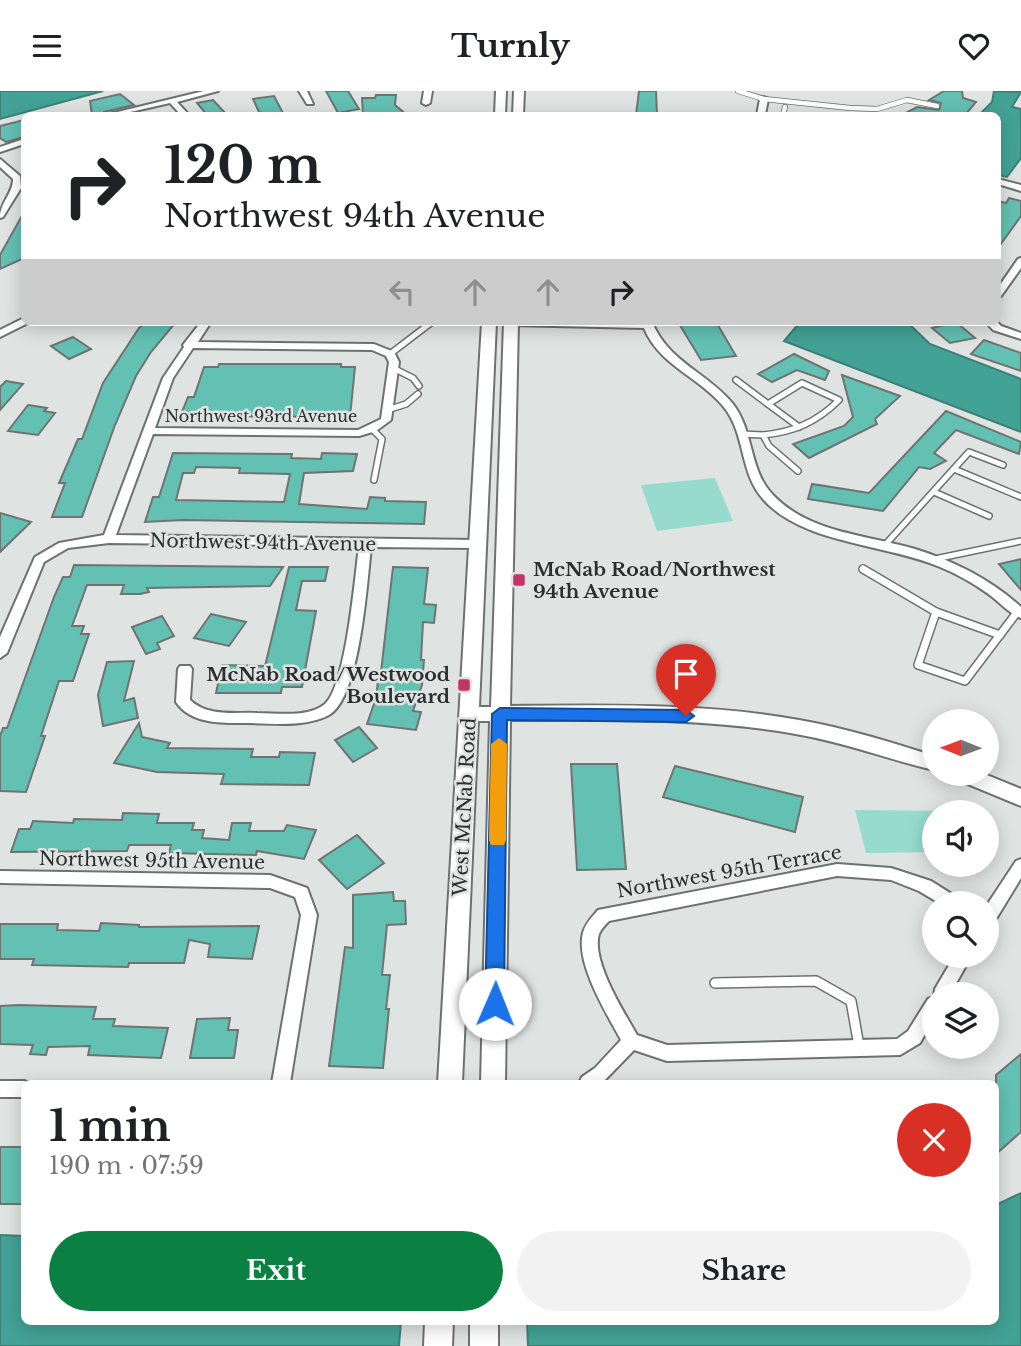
<!DOCTYPE html>
<html lang="en">
<head>
<meta charset="utf-8">
<style>
	:root { --surface:#fff; --page:#f2f2f2; --text:#202124; --muted:#757577; --accent:#0b8043 }
	body { margin:0; font-family:"Libre Baskerville",serif; background:var(--page); color:var(--text); height:100vh; display:flex; flex-direction:column; font-size:26px; white-space:nowrap }
	* { box-sizing:border-box; margin:0 }
	p { font-size:23px; color:var(--muted) }
	.icon { flex:none; width:38px; height:38px; fill:none; stroke:currentColor; stroke-width:2; stroke-linecap:round; stroke-linejoin:round }
	.map { position:relative; flex:1; overflow:hidden }
	.panel { position:absolute; left:21px; top:989px; width:978px; height:245px; display:flex; flex-direction:column; background:var(--surface); border-radius:10px; box-shadow:0 4px 18px #0003 }
	.panel>* { flex:none }
	.banner { position:absolute; left:21px; top:21px; width:980px; height:214px; border-radius:10px; box-shadow:0 4px 18px #0003; background:#fff; color:var(--text); overflow:hidden }
	.needle { width:46px; rotate:271deg }
	.controls { position:absolute; left:922px; top:618px; display:grid; gap:14px }
	.controls a { display:grid; place-items:center; width:77px; height:77px; border-radius:50%; background:var(--surface); box-shadow:0 4px 18px #0003; font-size:35px }
	.pin { position:absolute; display:grid; place-items:center; width:60px; height:60px; color:#fff; margin:-72px -30px; border-radius:50% 50% 50% 0; rotate:-45deg; box-shadow:0 0 7px #0007 }
	.pin .icon { rotate:45deg }
	.me { position:absolute; width:77px; margin:-38px; rotate:1deg; stroke-linejoin:round; filter:drop-shadow(0 0 5px #0008) }
	.turn { display:flex; align-items:center; gap:24px; height:147px; padding:0 28px; font-size:32px }
	.turn .icon { width:91px; height:91px; stroke-width:2.5 }
	.turn b { display:block; font-size:49px; line-height:60px }
	.lanes { display:flex; align-items:center; height:66px; padding:0 28px; background:#0003; justify-content:center; gap:35px; direction:ltr }
	.lanes .off { opacity:.35 }
	.round { display:grid; place-items:center; flex:none; width:74px; height:74px; border-radius:37px; background:var(--page) }
	.overview { display:flex; align-items:center; justify-content:space-between; height:119px; padding:0 28px }
	h1 { font-size:42px; font-weight:800; line-height:52px }
	.button { display:flex; gap:14px; margin-top:auto; padding:14px 28px }
	.button a { flex:1; height:80px; border-radius:42px; background:var(--accent); color:#fff; font-size:28px; font-weight:800; line-height:80px; text-align:center }
	.button a+a { background:var(--page); color:var(--text) }
	header { display:flex; justify-content:space-between; align-items:center; height:91px; padding:0 28px; background:var(--surface); font-size:32px; font-weight:800 }
	.map>svg:first-child { display:block }
</style>
</head>
<body>
<header><svg class="icon" aria-label="menu" viewBox="0 0 24 24"><path d="M4 6h16M4 12h16M4 18h16"/></svg>Turnly<svg class="icon" aria-label="heart" viewBox="0 0 24 24"><path d="M12 20l-8-8c-3-5 5-10 8-4 3-6 11-1 8 4z"/></svg></header>
<div class="map">
<svg width="1021" height="1255" viewBox="0 0 1021 1255">
	<rect width="100%" height="100%" fill="#dfe4e3"/>
	<!-- green -->
	<g fill="#97dbcf">
		<polygon points="715,387 733,430 657,440 641,394"/>
		<polygon points="855,719 956,720 957,721 934,721 934,761 866,762"/>
	</g>
	<!-- water -->
	<g fill="#42a295" stroke="#3c8076" stroke-width="2">
		<polygon points="0,0 103,0 0,28"/>
		<polygon points="994,0 1021,1 1012,16 1021,18 1021,67 1007,86 998,84 998,24 979,24 992,11"/>
		<polygon points="800,231 907,231 930,253 1021,288 1021,341 784,250"/>
		<polygon points="1021,1102 1021,1255 528,1255 527,1230 996,1230 996,1114"/>
		<polygon points="0,1144 24,1145 24,1230 401,1230 399,1255 0,1255"/>
	</g>
	<!-- building -->
	<g fill="#63c1b3" stroke="#6f7473" stroke-width="2" fill-rule="evenodd">
		<polygon points="326,0 348,0 359,18 338,22"/>
		<polygon points="639,0 656,0 657,24 636,24"/>
		<polygon points="944,0 962,0 963,7 976,11 965,24 902,24 917,16 939,19 941,12 929,9"/>
		<polygon points="120,3 134,14 104,21 102,24 92,24 90,10"/>
		<polygon points="376,4 396,4 395,14 407,24 363,24 362,7 375,7"/>
		<polygon points="274,5 284,24 267,24 259,21 253,8"/>
		<polygon points="213,9 227,24 207,24 197,12"/>
		<polygon points="24,29 24,46 6,51 0,47 0,35"/>
		<polygon points="1009,107 1021,110 1021,125 998,157 998,110 1006,112"/>
		<polygon points="24,121 24,167 0,178 0,164"/>
		<polygon points="146,231 176,231 151,261 136,285 115,334 82,426 52,426 65,392 59,392 78,348 82,348 103,292 139,237"/>
		<polygon points="678,231 716,231 736,265 701,269"/>
		<polygon points="956,231 975,247 950,252 932,237"/>
		<polygon points="73,246 91,258 69,268 51,255"/>
		<polygon points="984,249 1021,262 1021,280 971,263"/>
		<polygon points="794,263 829,280 825,289 797,279 772,291 758,283"/>
		<polygon points="219,273 341,273 341,276 355,276 350,326 197,325 198,322 182,321 188,306 194,306 204,276 218,276"/>
		<polygon points="842,284 900,305 875,328 877,333 809,367 793,353 844,335 853,326"/>
		<polygon points="6,290 23,293 0,319 0,296"/>
		<polygon points="28,314 47,317 44,320 55,322 38,344 8,340"/>
		<polygon points="946,320 1021,351 1019,363 956,339 934,362 946,370 930,378 919,376 883,420 808,408 812,393 869,402"/>
		<path d="M173,362L292,363L291,367L321,368L322,362L357,363L353,380L304,382L299,413L367,418L370,406L385,407V410L426,411L424,433L183,429L145,431L153,406H159ZM196,376L240,377L239,382L290,383L284,411L176,409L183,382H194Z"/>
		<polygon points="0,422 31,431 0,461"/>
		<polygon points="1021,468 1021,499 999,473"/>
		<polygon points="74,474 283,476 270,495 147,497 149,501 140,503 121,503 124,494 87,494 72,535 84,535 81,543 89,543 73,590 59,590 41,645 45,645 26,701 0,700 0,645 3,637 7,637 54,506 63,486 70,486"/>
		<polygon points="289,476 328,476 325,490 302,490 296,519 316,520 302,596 282,596 281,602 216,602 222,574 265,575"/>
		<polygon points="393,476 428,477 424,513 436,514 434,532 423,531 421,569 424,569 422,594 413,620 421,621 416,639 367,633 376,607 379,581 381,581"/>
		<polygon points="211,523 246,531 229,555 194,547"/>
		<polygon points="162,525 174,545 157,552 160,558 146,563 132,536"/>
		<polygon points="134,570 124,610 134,607 138,627 103,635 98,604 107,571"/>
		<polygon points="139,632 142,646 170,652 167,657 253,658 251,666 279,666 280,661 315,662 309,694 221,693 224,683 157,681 114,672"/>
		<polygon points="359,636 377,657 353,671 335,649"/>
		<polygon points="571,673 617,673 626,778 577,779"/>
		<polygon points="675,675 803,706 795,741 663,706"/>
		<polygon points="123,722 159,723 157,732 194,732 192,739 204,739 202,747 229,749 232,732 251,732 249,740 284,740 287,734 316,739 304,768 257,760 256,764 169,762 171,754 129,754 127,760 11,761 19,738 30,738 33,730 73,732 74,728 122,729"/>
		<polygon points="357,744 384,772 347,798 319,769"/>
		<polygon points="393,801 394,810 405,810 406,833 387,834 382,884 390,884 386,918 389,918 383,977 329,975 345,856 353,857 353,804"/>
		<polygon points="101,832 139,834 139,836 259,835 252,868 208,866 210,853 189,849 184,872 129,872 128,876 32,874 34,868 0,868 0,833 58,833 57,839 99,840"/>
		<polygon points="19,914 96,916 93,928 115,928 113,935 168,937 161,967 88,964 90,955 48,956 46,964 30,963 33,954 0,953 0,915"/>
		<polygon points="230,927 228,939 238,939 234,967 190,967 197,928"/>
		<polygon points="1021,963 1021,1041 996,1063 996,984"/>
		<rect x="0" y="1056" width="24" height="57"/>
	</g>
	<g fill="none" stroke-linecap="round" stroke-linejoin="round">
		<defs>
			<g id="lane-far3">
				<polyline points="738,0 764,8 850,17 877,18 907,9 937,15"/>
				<polyline points="783,24 785,16"/>
			</g>
			<g id="lane-far2">
				<polyline points="390,263 432,231"/>
				<polyline points="393,277 413,287 419,295"/>
				<path d="M736,289L768,313L802,292L839,309C817,331 794,341 763,344"/>
				<polyline points="768,313 799,336"/>
				<polyline points="387,319 406,313 418,303"/>
				<polyline points="372,338 382,348 374,389"/>
				<polyline points="742,343 763,344 769,355 798,380"/>
				<polyline points="954,378 1021,406"/>
				<polyline points="934,401 989,425"/>
				<polyline points="885,454 969,361 1003,374"/>
				<polyline points="935,468 1021,450"/>
			</g>
			<g id="lane-far1">
				<polyline points="863,478 936,521 918,574 965,590 1018,520"/>
				<polyline points="936,521 1000,544"/>
			</g>
			<polyline id="lane" points="715,892 816,890 851,910 859,955"/>
			<g id="street">
				<polygon points="204,0 218,0 177,11 189,24 181,24 170,12 117,24 105,24"/>
				<polygon points="299,0 307,0 313,13 307,13"/>
				<polygon points="424,0 432,0 430,12 426,14 422,12"/>
				<polygon points="764,6 768,8 765,24 757,24 760,8"/>
				<polygon points="24,48 24,53 0,61 0,56"/>
				<path d="M0,68L20,85L21,97L3,126L0,127C0,111 13,103 13,88L0,76Z"/>
				<polygon points="998,88 1021,94 1021,100 998,93"/>
				<polygon points="1021,167 1021,177 1001,205 998,206 998,197 1018,168"/>
				<polygon points="24,227 24,231 28,232 0,246 0,239"/>
				<path d="M201,231H211L198,251L374,253L394,261L399,271L391,329L376,340L359,345L153,343L116,444L477,449L483,453L477,457L371,456C367,491 360,607 329,624C304,637 272,632 245,632C221,632 191,633 176,611L178,578L180,575H190L192,578L190,609C208,626 234,621 257,622C278,622 308,627 325,613C346,594 355,486 359,455L109,452L68,457L44,471L7,562L0,567V546L35,466L59,452L104,444L163,287L184,256L183,254ZM193,257L372,259L386,265L389,271L381,328L358,339L155,337L173,287Z"/>
				<path d="M504,231H652C669,272 707,281 733,313C754,340 749,380 773,404C809,442 867,444 915,458C954,470 990,488 1021,516V527C1009,523 998,509 987,502C973,492 957,483 940,476C887,453 802,453 763,408C739,381 746,342 723,315C699,286 659,274 644,237L509,234Z"/>
				<polygon points="986,231 997,231 1001,235 1021,242 1021,248 993,239"/>
				<polygon points="1021,768 1021,787 993,833 987,835 987,814 1016,770"/>
				<path d="M837,773L891,777L931,790L958,807L960,812H939L919,800L891,789L837,785L609,830C605,834 601,838 599,843C591,870 624,921 637,944L667,954L897,948L908,940L928,908L934,906L935,898L955,864H972L950,903H934V927L920,952L900,964L667,970L634,959L602,992H579L582,986L595,977L621,949C607,923 575,872 583,842C585,833 592,826 598,819Z"/>
				<polygon points="0,780 270,784 307,797 317,824 290,992 272,992 301,824 295,806 270,797 0,792"/>
				<polygon points="0,990 24,990 30,992 24,992 24,1006 0,1006"/>
			</g>
			<g id="secondary">
				<polygon points="496,0 506,0 505,24 495,24"/>
				<polygon points="514,0 524,0 523,24 513,24"/>
				<path d="M482,231H496L479,616H491L504,231H518L510,615C606,614 705,612 799,629C845,637 890,651 934,665V679C890,669 847,652 801,644C706,626 606,629 510,629L505,992H481L490,630H478L462,992H438Z"/>
				<polygon points="950,682 982,682 1021,698 1021,715 953,687"/>
				<polygon points="425,1230 453,1230 452,1255 424,1255"/>
				<rect x="470" y="1230" width="28" height="25"/>
			</g>
		</defs>
		<!-- lane-far3 casing -->
		<use href="#lane-far3" stroke="#6d7170" stroke-width="6"/>
		<!-- lane-far2 casing -->
		<use href="#lane-far2" stroke="#6d7170" stroke-width="8"/>
		<!-- lane-far1 casing -->
		<use href="#lane-far1" stroke="#6d7170" stroke-width="10"/>
		<!-- lane casing -->
		<use href="#lane" stroke="#6d7170" stroke-width="12"/>
		<!-- street casing -->
		<use href="#street" stroke="#6d7170" stroke-width="4"/>
		<!-- secondary casing -->
		<use href="#secondary" stroke="#6d7170" stroke-width="4"/>
		<!-- lane-far3 -->
		<use href="#lane-far3" stroke="#fff" stroke-width="4.5"/>
		<!-- lane-far2 -->
		<use href="#lane-far2" stroke="#fff" stroke-width="5"/>
		<!-- lane-far1 -->
		<use href="#lane-far1" stroke="#fff" stroke-width="7"/>
		<!-- lane -->
		<use href="#lane" stroke="#fff" stroke-width="9"/>
		<!-- street -->
		<use href="#street" fill="#fff" fill-rule="evenodd"/>
		<!-- secondary -->
		<use href="#secondary" fill="#fff" fill-rule="evenodd"/>
	</g>
	<!-- route -->
	<polygon fill="#1a73e8" stroke="#114b97" stroke-width="2" points="500,617 686,619 694,625 686,631 507,629 504,913 502,919 495,922 488,919 485,913 492,623"/>
	<!-- slow -->
	<polygon fill="#f59e0b" points="499,647 507,653 506,749 504,754 491,754 489,749 491,653"/>
	<!-- markers -->
	<g fill="#c13569" stroke="#dfe4e3" stroke-width="2.5">
		<rect x="512" y="482" width="14" height="14" rx="3.5"/>
		<rect x="457" y="587" width="14" height="14" rx="3.5"/>
	</g>
	<g text-anchor="middle" stroke-width="5" stroke-linejoin="round" paint-order="stroke">
		<!-- far-street labels -->
		<g font-size="16" fill="#2d2f2e" stroke="#dfe4e3">
			<text x="261" y="331">Northwest 93rd Avenue</text>
		</g>
		<!-- street labels -->
		<g font-size="19" fill="#2d2f2e" stroke="#dfe4e3">
			<text transform="translate(263 451) rotate(1)" y="7">Northwest 94th Avenue</text>
			<text transform="translate(464 716) rotate(-87)" y="7">West McNab Road</text>
			<text transform="translate(152 769) rotate(1)" y="7">Northwest 95th Avenue</text>
			<text transform="translate(729 780) rotate(-10)" y="7">Northwest 95th Terrace</text>
		</g>
		<!-- poi labels -->
		<g font-size="19" font-weight="bold" fill="#2d2f2e" stroke="#dfe4e3" text-anchor="start">
			<text x="533" y="485">McNab Road/Northwest<tspan x="533" dy="22">94th Avenue</tspan></text>
			<text x="450" y="590" text-anchor="end">McNab Road/Westwood<tspan x="450" dy="22">Boulevard</tspan></text>
		</g>
	</g>
</svg>
<div class="controls">
<a><svg class="needle" viewBox="-14 -14 28 28"><path d="M0-13l5 13h-10z" fill="#e53935"/><path d="M0 13l5-13h-10z" fill="#757577"/></svg></a>
<a><svg class="icon" aria-label="sound" viewBox="0 0 24 24"><path d="M4 9h4l5-4v14l-5-4H4zM17 9q2 3 0 6"/></svg></a>
<a><svg class="icon" aria-label="search" viewBox="0 0 24 24"><circle cx="10" cy="10" r="6"/><path d="M15 15l6 6"/></svg></a>
<a><svg class="icon" aria-label="layers" viewBox="0 0 24 24"><path d="M12 4l9 5-9 5-9-5zM3 14l9 5 9-5"/></svg></a>
</div>
<div class="pin" style="left:686px;top:625px;background:#d93025"><svg class="icon" aria-label="arrive" viewBox="0 0 24 24"><path d="M6 21V4h12l-3 4 3 4H6"/></svg></div>
<svg class="me" style="left:495px;top:913px" viewBox="-20 -20 40 40"><circle r="19" fill="#fff"/><path d="M0-13L10 11 0 6-10 11z" fill="#1a73e8"/></svg>
<div class="banner">
<div class="turn"><svg class="icon" aria-label="right" viewBox="0 0 24 24"><path d="M7 20v-9h11M14 6l5 5-5 5"/></svg><div><b>120 m</b>Northwest 94th Avenue</div></div>
<div class="lanes"><svg class="icon off" aria-label="left" viewBox="0 0 24 24"><path d="M17 20v-9H6M10 6l-5 5 5 5"/></svg><svg class="icon off" aria-label="ahead" viewBox="0 0 24 24"><path d="M12 20V5M6 11l6-6 6 6"/></svg><svg class="icon off" aria-label="ahead" viewBox="0 0 24 24"><path d="M12 20V5M6 11l6-6 6 6"/></svg><svg class="icon" aria-label="right" viewBox="0 0 24 24"><path d="M7 20v-9h11M14 6l5 5-5 5"/></svg></div>
</div>
<section class="panel">
<div class="overview"><div><h1>1 min</h1><p>190 m · 07:59</p></div><a class="round" style="background:#d93025;color:#fff"><svg class="icon" aria-label="close" viewBox="0 0 24 24"><path d="M6 6l12 12M18 6L6 18"/></svg></a></div>
<div class="button"><a>Exit</a><a>Share</a></div>
</section>
</div>
</body>
</html>
